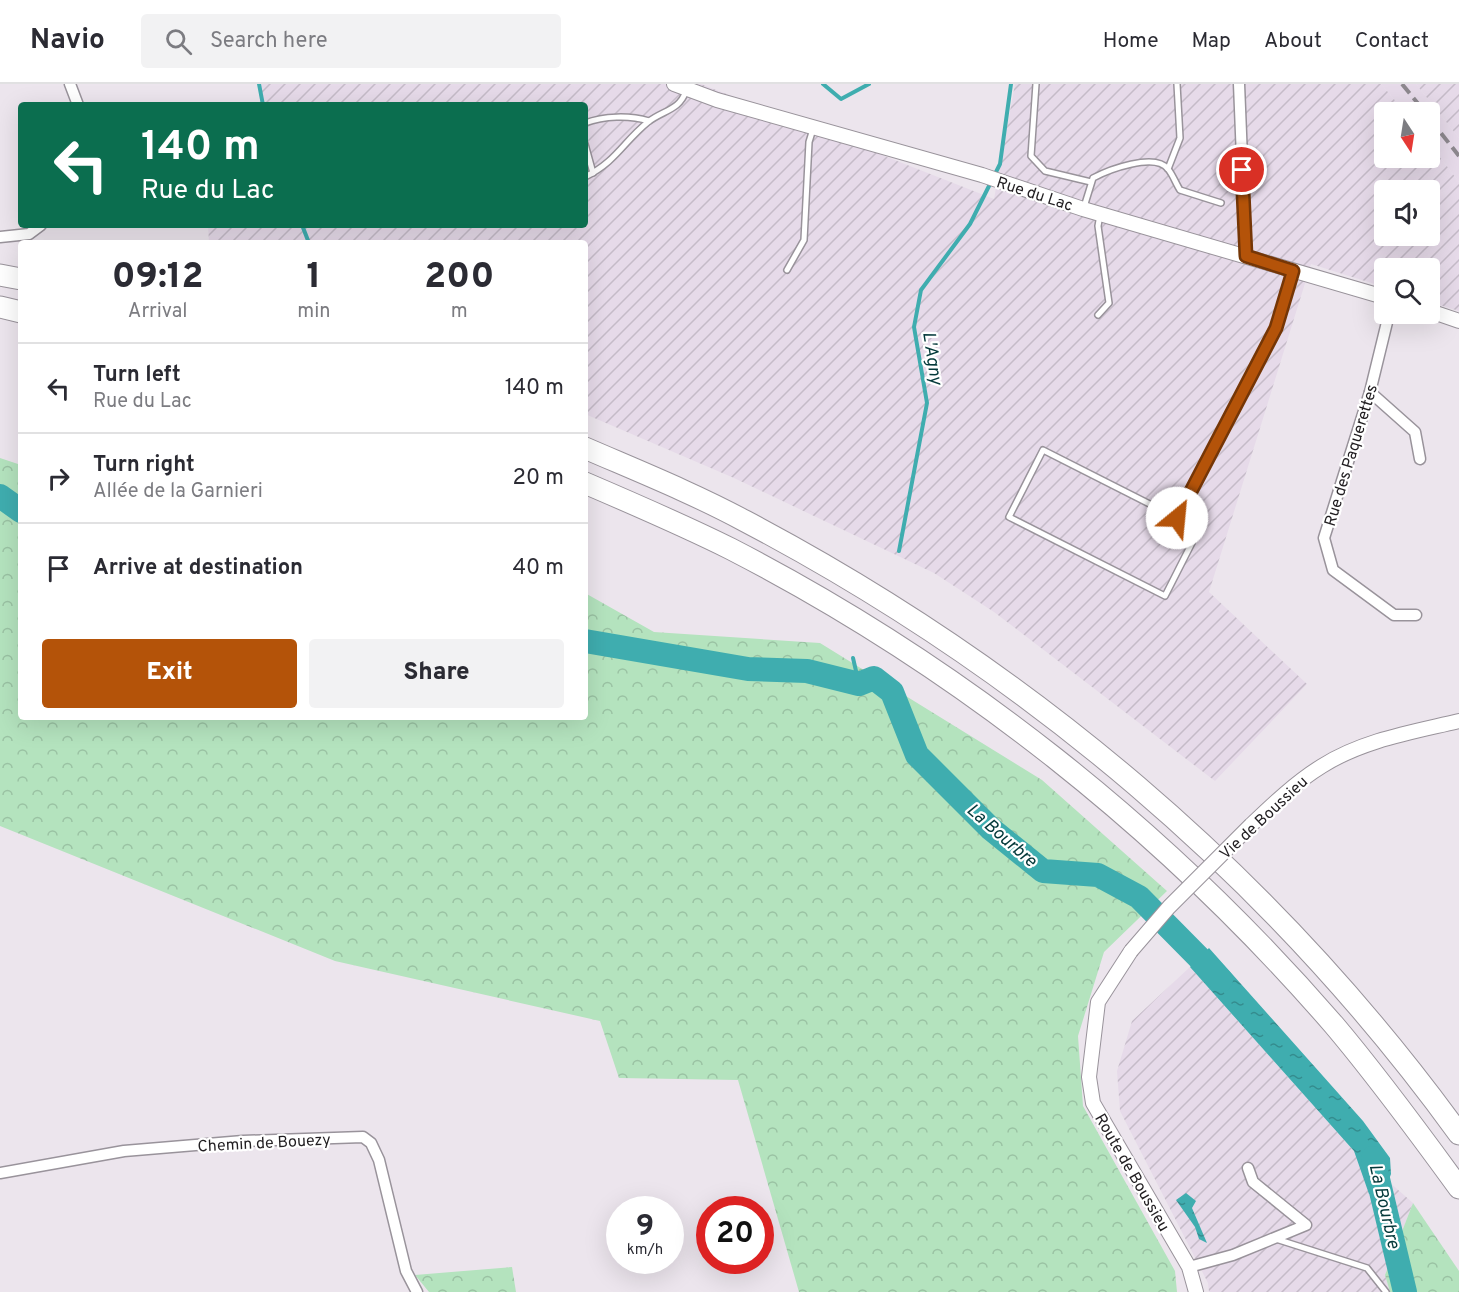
<!DOCTYPE html>
<html lang="en">
<head>
<meta charset="utf-8">
<style>
	:root { --surface:#fff; --page:#f2f2f3; --text:#2b2b33; --muted:#7c7c81; --line:#e1e1e2; --accent:#b45309 }
	body { margin:0; font-family:Overpass,sans-serif; background:var(--page); color:var(--text); height:100vh; display:flex; flex-direction:column; font-size:22px; white-space:nowrap }
	* { box-sizing:border-box; margin:0 }
	p { font-size:20px; color:var(--muted) }
	.icon { flex:none; width:33px; height:33px; fill:none; stroke:currentColor; stroke-width:2; stroke-linecap:round; stroke-linejoin:round }
	.map { position:relative; flex:1; overflow:hidden }
	.sheet { position:absolute; left:18px; top:156px; width:570px; height:480px; display:flex; flex-direction:column; background:var(--surface); border-radius:6px; box-shadow:0 6px 24px #0002 }
	.sheet>* { flex:none }
	.banner { position:absolute; left:18px; top:18px; width:570px; height:126px; border-radius:6px; box-shadow:0 6px 24px #0002; background:#0b6e4f; color:#fff; overflow:hidden }
	.needle { width:39px; rotate:168deg }
	.fabs { position:absolute; left:1374px; top:18px; display:grid; gap:12px }
	.fabs a { display:grid; place-items:center; width:66px; height:66px; border-radius:6px; background:var(--surface); box-shadow:0 6px 24px #0002; font-size:30px }
	.speed { position:absolute; left:606px; top:1112px; display:flex; gap:12px; font-size:30px; font-weight:700; text-align:center }
	.speed>* { display:grid; place-content:center; width:78px; height:78px; border-radius:50%; background:var(--surface); box-shadow:0 6px 24px #0002; line-height:1 }
	.speed small { font-size:15px; font-weight:400 }
	.speed .limit { border:9px solid #d22; background:#fff; color:#111 }
	.pin { position:absolute; display:grid; place-items:center; width:51px; height:51px; color:#fff; margin:-26px; border:3px solid #fff; border-radius:50%; box-shadow:0 2px 6px #0007 }
	.me { position:absolute; width:66px; margin:-33px; rotate:28deg; stroke-linejoin:round; filter:drop-shadow(0 0 4px #0008) }
	.turn { display:flex; align-items:center; gap:21px; height:126px; padding:0 24px; font-size:27px }
	.turn .icon { width:78px; height:78px; stroke-width:2.5 }
	.turn b { display:block; font-size:42px; line-height:51px }
	.eta { display:flex; justify-content:space-evenly; align-items:center; height:102px; text-align:center }
	.eta b { font-size:36px; font-weight:800; line-height:42px }
	.button { display:flex; gap:12px; margin-top:auto; padding:12px 24px }
	.button a { flex:1; height:69px; border-radius:6px; background:var(--accent); color:#fff; font-size:24px; font-weight:800; line-height:69px; text-align:center }
	.button a+a { background:var(--page); color:var(--text) }
	ul { padding:0; list-style:none }
	li { display:flex; align-items:center; gap:18px; height:90px; padding:0 24px; border-top:2px solid var(--line) }
	li div { flex:1 }
	li b { display:block; font-size:22px }
	li em { font-style:normal }
	header { display:flex; align-items:center; gap:36px; box-sizing:border-box; height:84px; padding:0 30px; background:var(--surface); border-bottom:2px solid var(--line) }
	header strong { font-size:28px }
	nav { display:flex; gap:33px; margin-inline-start:auto; font-size:21px }
	.search { width:420px; height:54px; background:var(--page); display:flex; align-items:center; gap:15px; box-sizing:border-box; padding:0 21px; border-radius:6px; color:var(--muted); font-size:22px }
	.map>svg:first-child { display:block }
</style>
</head>
<body>
<header>
<strong>Navio</strong>
<div class="search"><svg class="icon" aria-label="search" viewBox="0 0 24 24"><circle cx="10" cy="10" r="6"/><path d="M15 15l6 6"/></svg>Search here</div>
<nav><a>Home</a><a>Map</a><a>About</a><a>Contact</a></nav>
</header>
<div class="map">
<svg width="1459" height="1208" viewBox="0 0 1459 1208">
	<defs>
		<pattern id="industrial-furrows" width="10" height="10" patternUnits="userSpaceOnUse" patternTransform="scale(1.5)"><rect width="10" height="10" fill="#e6dae9"/><path d="M-1 1l2-2M0 10L10 0M9 11l2-2" fill="none" stroke="#c5bbc8"/></pattern>
		<pattern id="forest-crowns" width="20" height="18" patternUnits="userSpaceOnUse" patternTransform="scale(1.5)"><rect width="20" height="18" fill="#b4e3be"/><path d="M2 6a3 3 0 1 1 6 0M12 15a3 3 0 1 1 6 0" fill="none" stroke="#9ac2a3"/></pattern>
		<pattern id="water-ripples" width="26" height="14" patternUnits="userSpaceOnUse" patternTransform="scale(1.5)"><rect width="26" height="14" fill="#3fadaf"/><path d="M2 4q2-2 4 0t4 0M15 11q2-2 4 0t4 0" fill="none" stroke="#348c8e"/></pattern>
	</defs>
	<rect width="100%" height="100%" fill="#ece5ed"/>
	<!-- built -->
	<polygon fill="#e6dae9" points="1381,0 1416,0 1459,54 1459,98 1430,60 1430,28 1405,28"/>
	<!-- industrial -->
	<g fill="url(#industrial-furrows)" fill-rule="evenodd">
		<path d="M259,0H701L994,115L1015,0H1381L1405,28H1384V74H1430V60L1459,98V227L1430,218V184H1384V203L1311,180L1209,508L1307,600L1215,697L994,528L934,489L734,394L585,330V159H209L208,141H585V21H260ZM1384,106H1430V152H1384Z"/>
		<polygon points="1416,0 1459,0 1459,54"/>
		<polygon points="1190,883 1354,1067 1413,1119 1385,1191 1390,1208 1209,1208 1208,1199 1120,1027 1117,987 1132,937"/>
	</g>
	<!-- forest -->
	<g fill="url(#forest-crowns)">
		<polygon points="0,374 21,381 21,633 585,633 585,509 654,548 820,559 1042,696 1167,807 1104,868 1078,952 1083,1022 1175,1187 1177,1208 799,1208 738,996 619,994 600,937 335,877 0,742"/>
		<polygon points="1413,1119 1459,1187 1459,1208 1390,1208 1385,1191"/>
		<polygon points="512,1183 516,1208 429,1208 415,1191"/>
	</g>
	<!-- water -->
	<g fill="url(#water-ripples)">
		<polygon points="1209,864 1363,1037 1390,1074 1391,1090 1385,1106 1369,1110 1354,1067 1190,883"/>
		<polygon points="1186,1109 1196,1117 1192,1124 1207,1159 1199,1155 1195,1143 1176,1116"/>
		<polygon points="1387,1114 1410,1208 1400,1208 1374,1117 1383,1122"/>
	</g>
	<g fill="none" stroke-linecap="round" stroke-linejoin="round">
		<!-- stream -->
		<g stroke="#3fadaf" stroke-width="4">
			<polyline points="259,0 263,21"/>
			<polyline points="823,0 841,15 869,0"/>
			<polyline points="302,141 309,159"/>
			<polyline points="899,467 927,319 914,243 921,206 970,140 1000,80 1011,0"/>
			<polyline points="853,574 859,600"/>
		</g>
		<!-- river -->
		<g stroke="#3fadaf" stroke-width="24">
			<polyline points="0,412 21,427"/>
			<polyline points="585,557 748,585 807,587 859,600 874,594 892,608 917,671 991,745 1043,787 1098,791 1139,813 1221,896"/>
			<polyline points="1373,1074 1405,1208"/>
		</g>
		<defs>
			<g id="service">
				<polyline points="1036,0 1031,72 1045,87 1091,98"/>
				<path d="M585,39C604,32 629,31 649,37"/>
				<polyline points="585,60 593,89"/>
				<polyline points="1168,85 1180,54 1177,0"/>
				<path d="M585,93C617,77 623,58 648,38C663,26 679,27 686,7"/>
				<path d="M1084,123L1093,94C1108,86 1155,68 1168,85C1173,91 1176,100 1180,106L1221,119"/>
				<polyline points="787,186 804,156 809,58 813,45"/>
				<polyline points="1098,231 1109,219 1098,142 1100,131"/>
				<polygon points="1043,366 1199,445 1165,512 1009,433"/>
				<polyline points="1177,434 1276,244 1293,188"/>
				<polyline points="1276,1155 1367,1184 1386,1208"/>
			</g>
			<g id="minor">
				<polyline points="70,0 78,21"/>
				<polyline points="1239,0 1246,173"/>
				<polyline points="0,153 29,150 41,141"/>
				<polyline points="1389,230 1370,308 1324,454 1333,486 1394,531 1416,531"/>
				<polyline points="1370,308 1415,348 1420,375"/>
				<polyline points="0,1089 124,1067 243,1057 363,1053 371,1059 379,1076 406,1187 417,1208"/>
				<polyline points="1189,1183 1233,1171 1306,1141 1253,1098 1248,1084"/>
			</g>
			<g id="tertiary">
				<polyline points="674,0 717,16 982,91 1083,125 1384,213"/>
				<polyline points="1430,227 1459,237"/>
				<path d="M1251,741C1273,720 1296,698 1322,682C1363,656 1413,648 1459,637"/>
				<polyline points="1131,867 1098,918 1089,993 1093,1019 1189,1183 1196,1208"/>
			</g>
			<g id="motorway">
				<polyline points="0,191 21,195"/>
				<polyline points="0,223 21,228"/>
				<path d="M585,364C638,387 693,409 745,437C1026,585 1272,792 1459,1050"/>
				<path d="M585,399C634,420 683,441 731,465C960,583 1165,746 1334,941C1378,993 1419,1049 1459,1104"/>
			</g>
		</defs>
		<!-- service casing -->
		<use href="#service" stroke="#99939b" stroke-width="8"/>
		<!-- minor casing -->
		<use href="#minor" stroke="#99939b" stroke-width="13"/>
		<!-- tertiary casing -->
		<use href="#tertiary" stroke="#99939b" stroke-width="16"/>
		<!-- motorway casing -->
		<use href="#motorway" stroke="#99939b" stroke-width="23"/>
		<!-- service -->
		<use href="#service" stroke="#fff" stroke-width="5"/>
		<!-- minor -->
		<use href="#minor" stroke="#fff" stroke-width="10"/>
		<!-- tertiary -->
		<use href="#tertiary" stroke="#fff" stroke-width="14"/>
		<!-- motorway -->
		<use href="#motorway" stroke="#fff" stroke-width="21"/>
		<!-- rail -->
		<g stroke="#8d888e" stroke-width="4" stroke-dasharray="12 6" stroke-linecap="butt">
			<polyline points="1402,0 1425,28"/>
			<polyline points="1430,35 1459,72"/>
		</g>
		<defs>
			<polyline id="tertiary-bridge" points="1131,867 1169,823 1251,741"/>
		</defs>
		<!-- tertiary-bridge casing -->
		<use href="#tertiary-bridge" stroke="#99939b" stroke-width="16" stroke-linecap="butt"/>
		<!-- tertiary-bridge -->
		<use href="#tertiary-bridge" stroke="#fff" stroke-width="14"/>
	</g>
	<g fill="none" stroke-linecap="round" stroke-linejoin="round">
		<defs>
			<polyline id="route" points="1177,434 1276,244 1293,187 1246,172 1242,86"/>
		</defs>
		<!-- route casing -->
		<use href="#route" stroke="#753606" stroke-width="15"/>
		<!-- route -->
		<use href="#route" stroke="#b45309" stroke-width="10"/>
	</g>
	<g text-anchor="middle" stroke-width="4.5" stroke-linejoin="round" paint-order="stroke">
		<!-- street labels -->
		<g font-size="16" fill="#211e21" stroke="#fff">
			<text transform="translate(1035 109) rotate(18)" y="6">Rue du Lac</text>
			<text transform="translate(1350 371) rotate(-73)" y="6">Rue des Paquerettes</text>
			<text transform="translate(1263 733) rotate(-43)" y="6">Vie de Boussieu</text>
			<text transform="translate(264 1058) rotate(-3)" y="6">Chemin de Bouezy</text>
			<text transform="translate(1133 1088) rotate(60)" y="6">Route de Boussieu</text>
		</g>
		<!-- water labels -->
		<g font-size="18" font-style="italic" fill="#04393a" stroke="#fff">
			<text transform="translate(933 274) rotate(81)" y="6">L'Agny</text>
			<text transform="translate(1002 751) rotate(41)" y="6">La Bourbre</text>
			<text transform="translate(1385 1122) rotate(77)" y="6">La Bourbre</text>
		</g>
	</g>
</svg>
<div class="fabs">
<a><svg class="needle" viewBox="-14 -14 28 28"><path d="M0-13l5 13h-10z" fill="#e53935"/><path d="M0 13l5-13h-10z" fill="#7c7c81"/></svg></a>
<a><svg class="icon" aria-label="sound" viewBox="0 0 24 24"><path d="M4 9h4l5-4v14l-5-4H4zM17 9q2 3 0 6"/></svg></a>
<a><svg class="icon" aria-label="search" viewBox="0 0 24 24"><circle cx="10" cy="10" r="6"/><path d="M15 15l6 6"/></svg></a>
</div>
<div class="speed"><div>9<small>km/h</small></div><div class="limit">20</div></div>
<div class="pin" style="left:1242px;top:86px;background:#d93025"><svg class="icon" aria-label="arrive" viewBox="0 0 24 24"><path d="M6 21V4h12l-3 4 3 4H6"/></svg></div>
<svg class="me" style="left:1177px;top:434px" viewBox="-20 -20 40 40"><circle r="19" fill="#fff"/><path d="M0-13L10 11 0 6-10 11z" fill="#b45309"/></svg>
<div class="banner">
<div class="turn"><svg class="icon" aria-label="left" viewBox="0 0 24 24"><path d="M17 20v-9H6M10 6l-5 5 5 5"/></svg><div><b>140 m</b>Rue du Lac</div></div>
</div>
<section class="sheet">
<div class="eta">
<div><b>09:12</b><p>Arrival</p></div>
<div><b>1</b><p>min</p></div>
<div><b>200</b><p>m</p></div>
</div>
<ul>
<li><svg class="icon" aria-label="left" viewBox="0 0 24 24"><path d="M17 20v-9H6M10 6l-5 5 5 5"/></svg><div><b>Turn left</b><p>Rue du Lac</p></div><em>140 m</em></li>
<li><svg class="icon" aria-label="right" viewBox="0 0 24 24"><path d="M7 20v-9h11M14 6l5 5-5 5"/></svg><div><b>Turn right</b><p>Allée de la Garnieri</p></div><em>20 m</em></li>
<li><svg class="icon" aria-label="arrive" viewBox="0 0 24 24"><path d="M6 21V4h12l-3 4 3 4H6"/></svg><div><b>Arrive at destination</b></div><em>40 m</em></li>
</ul>
<div class="button"><a>Exit</a><a>Share</a></div>
</section>
</div>
</body>
</html>
